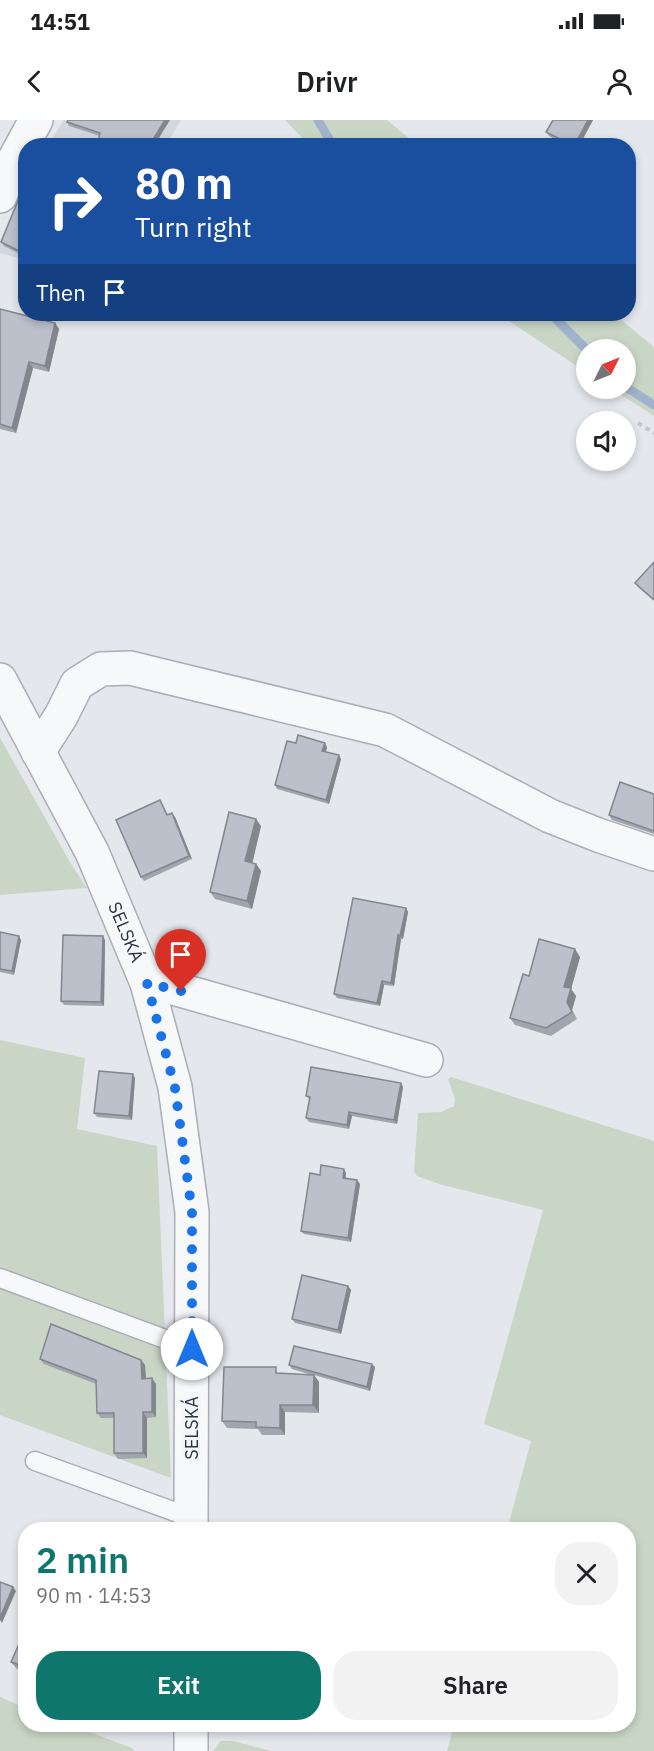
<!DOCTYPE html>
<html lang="en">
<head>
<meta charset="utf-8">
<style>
	:root { --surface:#fff; --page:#f2f2f2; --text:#202124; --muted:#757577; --accent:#0f766e }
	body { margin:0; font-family:"IBM Plex Sans",sans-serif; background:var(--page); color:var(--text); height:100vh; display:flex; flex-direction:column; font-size:22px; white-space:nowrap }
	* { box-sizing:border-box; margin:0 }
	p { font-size:20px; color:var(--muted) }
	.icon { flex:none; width:33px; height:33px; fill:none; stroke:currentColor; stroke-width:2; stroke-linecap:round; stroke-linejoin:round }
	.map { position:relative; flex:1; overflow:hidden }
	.sheet { position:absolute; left:18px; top:1402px; width:618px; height:210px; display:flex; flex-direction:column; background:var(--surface); border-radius:24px; box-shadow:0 3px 9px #0003 }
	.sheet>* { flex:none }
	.top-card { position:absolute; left:18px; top:18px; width:618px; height:183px; border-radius:24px; box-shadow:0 3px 9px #0003; background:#1a4fa0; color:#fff; overflow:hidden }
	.needle { width:39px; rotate:47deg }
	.buttons { position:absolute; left:576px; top:219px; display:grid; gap:12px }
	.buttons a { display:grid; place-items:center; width:60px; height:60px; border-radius:50%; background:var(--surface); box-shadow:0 3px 9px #0003; font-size:30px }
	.pin { position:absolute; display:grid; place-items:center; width:51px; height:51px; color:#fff; margin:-62px -26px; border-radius:50% 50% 50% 0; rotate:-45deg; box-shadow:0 0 6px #0007 }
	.pin .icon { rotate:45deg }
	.me { position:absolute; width:66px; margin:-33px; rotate:0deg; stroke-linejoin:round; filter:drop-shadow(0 0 4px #0008) }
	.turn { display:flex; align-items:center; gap:21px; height:126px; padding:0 18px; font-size:27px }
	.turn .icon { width:78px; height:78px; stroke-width:2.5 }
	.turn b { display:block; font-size:42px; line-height:51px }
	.then { display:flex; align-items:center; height:57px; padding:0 18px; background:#0003; gap:12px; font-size:22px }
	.round { display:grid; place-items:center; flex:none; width:63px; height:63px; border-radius:24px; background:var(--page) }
	.head { display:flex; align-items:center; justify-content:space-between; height:102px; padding:0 18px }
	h1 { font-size:36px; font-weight:600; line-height:45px; color:var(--accent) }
	.button { display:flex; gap:12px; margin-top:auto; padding:12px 18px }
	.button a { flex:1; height:69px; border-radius:24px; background:var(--accent); color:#fff; font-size:24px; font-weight:600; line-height:69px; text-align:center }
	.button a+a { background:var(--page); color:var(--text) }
	.status { display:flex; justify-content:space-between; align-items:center; height:42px; padding:0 30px; background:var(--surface); direction:ltr }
	.status svg { height:16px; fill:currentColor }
	header { display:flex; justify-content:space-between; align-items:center; height:78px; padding:0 18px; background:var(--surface); font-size:27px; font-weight:600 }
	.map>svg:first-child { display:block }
</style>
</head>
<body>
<div class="status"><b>14:51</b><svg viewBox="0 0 49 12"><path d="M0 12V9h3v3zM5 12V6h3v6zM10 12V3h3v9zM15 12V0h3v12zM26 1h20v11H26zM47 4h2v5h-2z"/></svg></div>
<header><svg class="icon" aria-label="back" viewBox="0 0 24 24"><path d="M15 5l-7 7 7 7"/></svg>Drivr<svg class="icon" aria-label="person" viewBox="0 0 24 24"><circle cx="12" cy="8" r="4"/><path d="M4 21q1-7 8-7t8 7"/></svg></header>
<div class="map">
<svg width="654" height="1631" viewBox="0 0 654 1631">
	<rect width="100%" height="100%" fill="#e4e7ec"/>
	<!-- built -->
	<g fill="#d2d6de">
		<polygon points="64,0 181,0 166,25 47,26"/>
		<polygon points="25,58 25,140 0,133 0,123"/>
	</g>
	<!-- green -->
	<g fill="#c9d6c5">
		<polygon points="285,0 387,0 417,25 309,25"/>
		<polygon points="498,194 614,194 654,227 654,296 612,269 626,268 626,230 586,230 586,252"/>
		<polygon points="0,618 71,744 87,768 0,775"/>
		<polygon points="0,920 85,938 77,1009 157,1026 171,1358 0,1295"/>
		<polygon points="451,957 654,1021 654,1631 447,1631 454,1605 628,1605 628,1410 507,1410 531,1321 484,1304 543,1090 439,1064 417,1056 414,1051 418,993 441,992 454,986 455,979 448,959"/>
		<polygon points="0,1577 25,1588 26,1605 71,1605 132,1628 134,1631 0,1631"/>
		<polygon points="221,1621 233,1621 271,1631 213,1631"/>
	</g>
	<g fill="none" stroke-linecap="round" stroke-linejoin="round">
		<!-- stream -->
		<g stroke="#9fb4cc" stroke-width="9">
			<polyline points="318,0 333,26"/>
			<polyline points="551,194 587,230"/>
			<polyline points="626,267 654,285"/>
		</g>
		<defs>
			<g id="lane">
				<polyline points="0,1158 192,1229"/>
				<polyline points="35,1341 192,1398"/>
			</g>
			<g id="street">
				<polyline points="0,76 13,42 36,0"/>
				<path id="s1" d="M0,560L92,732L147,863L175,967L192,1092L191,1410"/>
				<polyline points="38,632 61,596 77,564 101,549 130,548 385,610 550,696 598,715 654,734"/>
				<polyline points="147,863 159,864 426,940"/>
				<polyline points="191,1631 191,1605"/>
			</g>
		</defs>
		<!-- lane casing -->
		<use href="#lane" stroke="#a9aeb7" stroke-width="21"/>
		<!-- street casing -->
		<use href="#street" stroke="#a9aeb7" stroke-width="36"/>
		<!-- path -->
		<polyline stroke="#c2c5cb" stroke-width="4" stroke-dasharray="4.5 4.5" stroke-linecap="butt" points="638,303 654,313"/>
		<!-- lane -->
		<use href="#lane" stroke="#f7f8fa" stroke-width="18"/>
		<!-- street -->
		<use href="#street" stroke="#f7f8fa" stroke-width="33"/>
	</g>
	<!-- wall -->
	<g fill="#a1a5ae">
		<polygon points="170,0 100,16 69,6 67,2"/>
		<polygon points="553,0 593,0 579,26 568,26 549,16 546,12"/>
		<polygon points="26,68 26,137 4,126 1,122"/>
		<polygon points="0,189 55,203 59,209 49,252 33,248 16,313 0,309"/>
		<polygon points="654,442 654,481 638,467 635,463"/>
		<polygon points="296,623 327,627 326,632 341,639 329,684 277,669 275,665"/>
		<polygon points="654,674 654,714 612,700 609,695"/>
		<polygon points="160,680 168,695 175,697 192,739 144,761 141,757"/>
		<polygon points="261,706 252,743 256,744 261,751 252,789 215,779 210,772"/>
		<polygon points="406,788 408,792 403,819 401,819 394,866 384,865 380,886 337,878 334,874"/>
		<polygon points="0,812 21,820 14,855 0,852"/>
		<polygon points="105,820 104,886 64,885 61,881"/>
		<polygon points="580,837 571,869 576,876 572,890 577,899 551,916 515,905 510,898 529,856"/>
		<polygon points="135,958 132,1000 97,997 94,993"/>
		<polygon points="403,967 397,1004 352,996 349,1009 309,1002 306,998 310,980 306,976"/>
		<polygon points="346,1053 346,1058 360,1064 351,1122 304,1114 301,1111 320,1055"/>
		<polygon points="348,1166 351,1170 341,1214 295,1203 292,1199"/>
		<polygon points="40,1239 141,1240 145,1245 146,1258 156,1264 156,1297 147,1298 147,1338 118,1339 114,1333 114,1298 101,1298 97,1293 96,1264 44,1244"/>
		<polygon points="289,1245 375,1247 370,1271 314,1255 319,1262 319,1293 285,1292 285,1315 262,1315 258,1309 227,1308 222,1301 280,1253 312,1255 292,1249"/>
		<polygon points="26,1508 26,1553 17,1549 11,1542"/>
	</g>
	<!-- shaded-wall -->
	<g fill="#83868d">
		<polygon points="165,0 170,0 154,26 149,26"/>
		<polygon points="588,0 593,0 579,26 574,26"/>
		<polygon points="55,203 59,209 49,252 45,246"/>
		<polygon points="29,242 33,248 16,313 12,308"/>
		<polygon points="325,623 327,627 325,635 322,631"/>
		<polygon points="339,635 341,639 329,684 326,680"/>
		<polygon points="172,693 175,697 192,739 189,736"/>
		<polygon points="256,699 261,706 251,749 245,741"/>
		<polygon points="256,744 261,751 252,789 247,781"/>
		<polygon points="406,788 408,792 403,819 400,816"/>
		<polygon points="398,815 401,819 394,866 391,863"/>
		<polygon points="19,816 21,820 14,855 12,851"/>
		<polygon points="103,816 105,820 104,886 101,882"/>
		<polygon points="575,829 580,837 571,869 576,876 572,890 577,899 567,882 564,867"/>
		<polygon points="382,861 384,865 380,886 377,883"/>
		<polygon points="133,954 135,958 132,1000 129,996"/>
		<polygon points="401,963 403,967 397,1004 394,1000"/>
		<polygon points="349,992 352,996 349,1009 347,1005"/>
		<polygon points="344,1049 346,1053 345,1062 343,1058"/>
		<polygon points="357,1060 360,1064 351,1122 348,1118"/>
		<polygon points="348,1166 351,1170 341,1214 338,1210"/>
		<polygon points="141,1240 145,1245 146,1264 142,1259"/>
		<polygon points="372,1244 375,1247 370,1271 367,1267"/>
		<polygon points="314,1255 319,1262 319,1293 313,1285"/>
		<polygon points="152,1258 156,1264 156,1297 152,1292"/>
		<polygon points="280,1285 285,1292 285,1315 280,1308"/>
		<polygon points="143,1292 147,1298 147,1338 143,1333"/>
		<polygon points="13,1467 16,1471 2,1503 0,1500 0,1498"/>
	</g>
	<!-- building -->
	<g fill="#bbc0ca" stroke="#83868d" stroke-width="1.5">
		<polygon points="68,0 165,0 149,26 97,26 100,13 67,2"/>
		<polygon points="553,0 588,0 574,26 546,12"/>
		<polygon points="26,68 26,126 23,133 1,122 20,76"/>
		<polygon points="0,189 55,203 45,246 29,242 12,308 0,304"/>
		<polygon points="654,442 654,479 653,479 635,463"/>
		<polygon points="298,615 325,623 322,631 339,635 326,680 275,665 287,621 296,623"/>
		<polygon points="620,662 654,674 654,711 609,695"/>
		<polygon points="160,680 167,695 172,693 189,736 141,757 116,700"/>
		<polygon points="229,692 256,699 245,741 256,744 247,781 210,772"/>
		<polygon points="353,778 406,788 400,816 398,815 391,863 382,861 377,883 334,874"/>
		<polygon points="0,812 19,816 12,851 0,849"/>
		<polygon points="63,815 103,816 101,882 61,881"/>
		<polygon points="539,819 575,829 564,867 571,868 567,882 572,892 546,908 510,898 523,854 529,856"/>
		<polygon points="311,947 401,963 394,1000 349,992 347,1005 306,998 310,977 306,976"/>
		<polygon points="99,951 133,954 129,996 94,993"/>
		<polygon points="321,1045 344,1049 343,1058 357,1060 348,1118 301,1111 310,1053 320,1055"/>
		<polygon points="302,1155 348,1166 338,1210 292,1199"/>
		<polygon points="51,1204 141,1240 142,1259 152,1258 152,1292 143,1292 143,1333 114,1333 114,1293 97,1293 96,1260 40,1239"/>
		<polygon points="294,1226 372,1244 367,1267 289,1245"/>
		<polygon points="224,1247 276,1247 276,1253 314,1255 313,1285 280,1285 280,1308 256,1307 256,1302 222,1301"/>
		<polygon points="0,1462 13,1467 0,1498"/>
		<polygon points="26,1508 26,1547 11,1542"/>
	</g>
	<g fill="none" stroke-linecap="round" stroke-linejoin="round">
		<!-- route -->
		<polyline stroke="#1a73e8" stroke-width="10" stroke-dasharray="0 18" points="181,871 147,863 175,968 192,1092 192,1229"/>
	</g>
	<g text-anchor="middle" stroke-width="5" stroke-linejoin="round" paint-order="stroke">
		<!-- street labels -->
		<g font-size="18" fill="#2b3445" stroke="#f4f6f9">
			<text dy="6" stroke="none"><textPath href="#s1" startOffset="282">SELSKÁ</textPath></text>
			<text transform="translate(192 1308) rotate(-90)" y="6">SELSKÁ</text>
		</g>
	</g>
</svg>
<div class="buttons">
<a><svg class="needle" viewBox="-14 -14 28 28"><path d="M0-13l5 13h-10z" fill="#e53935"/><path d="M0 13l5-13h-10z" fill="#757577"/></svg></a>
<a><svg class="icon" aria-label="sound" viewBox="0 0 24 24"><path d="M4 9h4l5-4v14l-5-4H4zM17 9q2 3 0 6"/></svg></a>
</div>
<div class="pin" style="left:181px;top:871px;background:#d93025"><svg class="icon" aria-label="arrive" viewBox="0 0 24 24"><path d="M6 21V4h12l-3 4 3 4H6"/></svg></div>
<svg class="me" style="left:192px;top:1229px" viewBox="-20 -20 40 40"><circle r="19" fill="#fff"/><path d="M0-13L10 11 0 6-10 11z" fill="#1a73e8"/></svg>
<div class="top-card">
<div class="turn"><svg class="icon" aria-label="right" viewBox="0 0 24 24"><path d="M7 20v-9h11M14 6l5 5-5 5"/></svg><div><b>80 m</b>Turn right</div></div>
<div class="then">Then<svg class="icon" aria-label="arrive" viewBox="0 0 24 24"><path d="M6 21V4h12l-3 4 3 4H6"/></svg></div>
</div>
<section class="sheet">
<div class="head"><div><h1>2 min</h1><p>90 m · 14:53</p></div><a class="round"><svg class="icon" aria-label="close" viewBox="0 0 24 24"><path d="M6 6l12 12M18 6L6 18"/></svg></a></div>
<div class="button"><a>Exit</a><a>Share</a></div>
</section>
</div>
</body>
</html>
